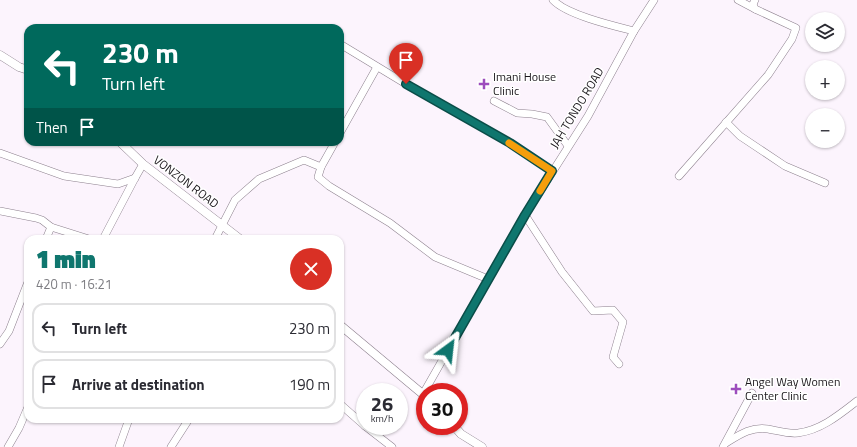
<!DOCTYPE html>
<html lang="en">
<head>
<meta charset="utf-8">
<style>
	:root { --surface:#fff; --page:#f7f7f7; --text:#2b2b33; --muted:#7c7c81; --line:#e1e1e2; --accent:#0f766e }
	body { margin:0; font-family:"Titillium Web",sans-serif; background:var(--page); color:var(--text); height:100vh; display:flex; flex-direction:column; font-size:15px; white-space:nowrap }
	* { box-sizing:border-box; margin:0 }
	p { font-size:13px; color:var(--muted) }
	.icon { flex:none; width:22px; height:22px; fill:none; stroke:currentColor; stroke-width:2; stroke-linecap:round; stroke-linejoin:round }
	.map { position:relative; flex:1; overflow:hidden }
	.panel { position:absolute; left:24px; top:235px; width:320px; height:188px; display:flex; flex-direction:column; background:var(--surface); border-radius:12px; box-shadow:0 1px 3px #0004 }
	.panel>* { flex:none }
	.guide { position:absolute; left:24px; top:24px; width:320px; height:122px; border-radius:12px; box-shadow:0 1px 3px #0004; background:#00695c; color:#fff; overflow:hidden }
	.controls { position:absolute; left:805px; top:12px; display:grid; gap:8px }
	.controls a { display:grid; place-items:center; width:40px; height:40px; border-radius:50%; background:var(--surface); box-shadow:0 1px 3px #0004; font-size:20px }
	.speed { position:absolute; left:356px; top:383px; display:flex; gap:8px; font-size:20px; font-weight:700; text-align:center }
	.speed>* { display:grid; place-content:center; width:52px; height:52px; border-radius:50%; background:var(--surface); box-shadow:0 1px 3px #0004; line-height:1 }
	.speed small { font-size:10px; font-weight:400 }
	.speed .limit { border:6px solid #d22; background:#fff; color:#111 }
	.pin { position:absolute; display:grid; place-items:center; width:34px; height:34px; color:#fff; margin:-41px -17px; border-radius:50% 50% 50% 0; rotate:-45deg; box-shadow:0 0 4px #0007 }
	.pin .icon { rotate:45deg }
	.me { position:absolute; width:44px; margin:-22px; rotate:30deg; stroke-linejoin:round; filter:drop-shadow(0 0 3px #0008) }
	.turn { display:flex; align-items:center; gap:14px; height:84px; padding:0 12px; font-size:18px }
	.turn .icon { width:52px; height:52px; stroke-width:2.5 }
	.turn b { display:block; font-size:28px; line-height:34px }
	.then { display:flex; align-items:center; height:38px; padding:0 12px; background:#0003; gap:8px; font-size:15px }
	.round { display:grid; place-items:center; flex:none; width:42px; height:42px; border-radius:21px; background:var(--page) }
	.summary { display:flex; align-items:center; justify-content:space-between; height:68px; padding:0 12px }
	h1 { font-size:24px; font-weight:800; line-height:30px; color:var(--accent) }
	ul { padding:0; list-style:none }
	li { display:flex; align-items:center; gap:12px; height:50px; margin:0 8px 6px; padding:0 4px; border:2px solid var(--line); border-radius:12px }
	li div { flex:1 }
	li b { display:block; font-size:15px }
	li em { font-style:normal }
	.map>svg:first-child { display:block }
</style>
</head>
<body>
<div class="map">
<svg width="857" height="447" viewBox="0 0 857 447">
	<rect width="100%" height="100%" fill="#fcf4fd"/>
	<g fill="none" stroke-linecap="round" stroke-linejoin="round">
		<defs>
			<g id="minor">
				<path d="M553,0C567,15 614,26 634,31"/>
				<polyline points="738,0 755,9"/>
				<polyline points="340,44 406,84 510,143 552,171"/>
				<polyline points="494,101 517,113 532,114 547,117 568,146"/>
				<polyline points="726,122 740,136 785,166 825,183"/>
				<polyline points="340,133 377,67"/>
				<polyline points="0,153 64,176 118,184 135,178"/>
				<polyline points="321,167 335,142"/>
				<polyline points="679,176 768,75 792,39 796,28 755,9 753,4 755,0"/>
				<polyline points="0,211 36,218 42,220 51,227 89,239"/>
				<polyline points="525,215 562,272 593,311 613,310 623,322 613,357 619,364"/>
				<polyline points="46,239 51,227"/>
				<polyline points="103,239 135,178 143,164"/>
				<polyline points="215,239 235,200 259,179 304,160 321,167 318,177 329,186 390,223 435,257 488,279"/>
				<polyline points="0,344 9,331 28,282"/>
				<polyline points="423,394 525,215 588,116 634,31 654,0"/>
				<polyline points="340,404 365,426"/>
				<polyline points="365,426 392,447"/>
				<path d="M726,443C739,435 752,426 768,429C779,431 787,434 798,433C821,430 839,415 857,401"/>
				<polyline points="8,447 19,428 28,407"/>
				<polyline points="119,447 129,419"/>
				<polyline points="171,447 189,419"/>
				<polyline points="723,447 752,393"/>
			</g>
			<g id="tertiary">
				<polyline points="0,55 19,67 28,70"/>
				<polyline points="120,142 143,164 240,239"/>
				<polyline points="340,325 425,396"/>
				<polyline points="454,426 461,434 482,447"/>
			</g>
		</defs>
		<!-- minor casing -->
		<use href="#minor" stroke="#8d808e" stroke-width="8"/>
		<!-- tertiary casing -->
		<use href="#tertiary" stroke="#8d808e" stroke-width="9"/>
		<!-- minor -->
		<use href="#minor" stroke="#fff" stroke-width="7"/>
		<!-- tertiary -->
		<use href="#tertiary" stroke="#fff" stroke-width="8"/>
	</g>
	<g fill="none" stroke-linecap="round" stroke-linejoin="round">
		<defs>
			<polyline id="route" points="406,84 510,143 552,171 525,215 448,350"/>
		</defs>
		<!-- route casing -->
		<use href="#route" stroke="#0a4d48" stroke-width="10"/>
		<!-- route -->
		<use href="#route" stroke="#0f766e" stroke-width="7"/>
		<!-- slow -->
		<polyline stroke="#f59e0b" stroke-width="7" points="509,143 552,171 540,191"/>
	</g>
	<!-- markers -->
	<g fill="#9d4dbd" stroke="#fff" stroke-width="1.5">
		<path d="M482 78h4v4h4v4h-4v4h-4v-4h-4v-4h4z"/>
		<path d="M734 383h4v4h4v4h-4v4h-4v-4h-4v-4h4z"/>
	</g>
	<g text-anchor="middle" stroke-width="3" stroke-linejoin="round" paint-order="stroke">
		<!-- poi labels -->
		<g font-size="12" fill="#1b171c" stroke="#fff" text-anchor="start">
			<text x="493" y="81">Imani House<tspan x="493" dy="14">Clinic</tspan></text>
			<text x="745" y="386">Angel Way Women<tspan x="745" dy="14">Center Clinic</tspan></text>
		</g>
		<!-- street labels -->
		<g font-size="12" fill="#1b171c" stroke="#fff">
			<text transform="translate(577 108) rotate(-59)" y="4">JAH TONDO ROAD</text>
			<text transform="translate(186 182) rotate(37)" y="4">VONZON ROAD</text>
		</g>
	</g>
</svg>
<div class="controls">
<a><svg class="icon" aria-label="layers" viewBox="0 0 24 24"><path d="M12 4l9 5-9 5-9-5zM3 14l9 5 9-5"/></svg></a>
<a>+</a>
<a>−</a>
</div>
<div class="speed"><div>26<small>km/h</small></div><div class="limit">30</div></div>
<div class="pin" style="left:406px;top:84px;background:#d93025"><svg class="icon" aria-label="arrive" viewBox="0 0 24 24"><path d="M6 21V4h12l-3 4 3 4H6"/></svg></div>
<svg class="me" style="left:448px;top:350px" viewBox="-20 -20 40 40"><path d="M0-17L14 15 0 8-14 15z" fill="#0f766e" stroke="#fff" stroke-width="4"/></svg>
<div class="guide">
<div class="turn"><svg class="icon" aria-label="left" viewBox="0 0 24 24"><path d="M17 20v-9H6M10 6l-5 5 5 5"/></svg><div><b>230 m</b>Turn left</div></div>
<div class="then">Then<svg class="icon" aria-label="arrive" viewBox="0 0 24 24"><path d="M6 21V4h12l-3 4 3 4H6"/></svg></div>
</div>
<section class="panel">
<div class="summary"><div><h1>1 min</h1><p>420 m · 16:21</p></div><a class="round" style="background:#d93025;color:#fff"><svg class="icon" aria-label="close" viewBox="0 0 24 24"><path d="M6 6l12 12M18 6L6 18"/></svg></a></div>
<ul>
<li><svg class="icon" aria-label="left" viewBox="0 0 24 24"><path d="M17 20v-9H6M10 6l-5 5 5 5"/></svg><div><b>Turn left</b></div><em>230 m</em></li>
<li><svg class="icon" aria-label="arrive" viewBox="0 0 24 24"><path d="M6 21V4h12l-3 4 3 4H6"/></svg><div><b>Arrive at destination</b></div><em>190 m</em></li>
</ul>
</section>
</div>
</body>
</html>
